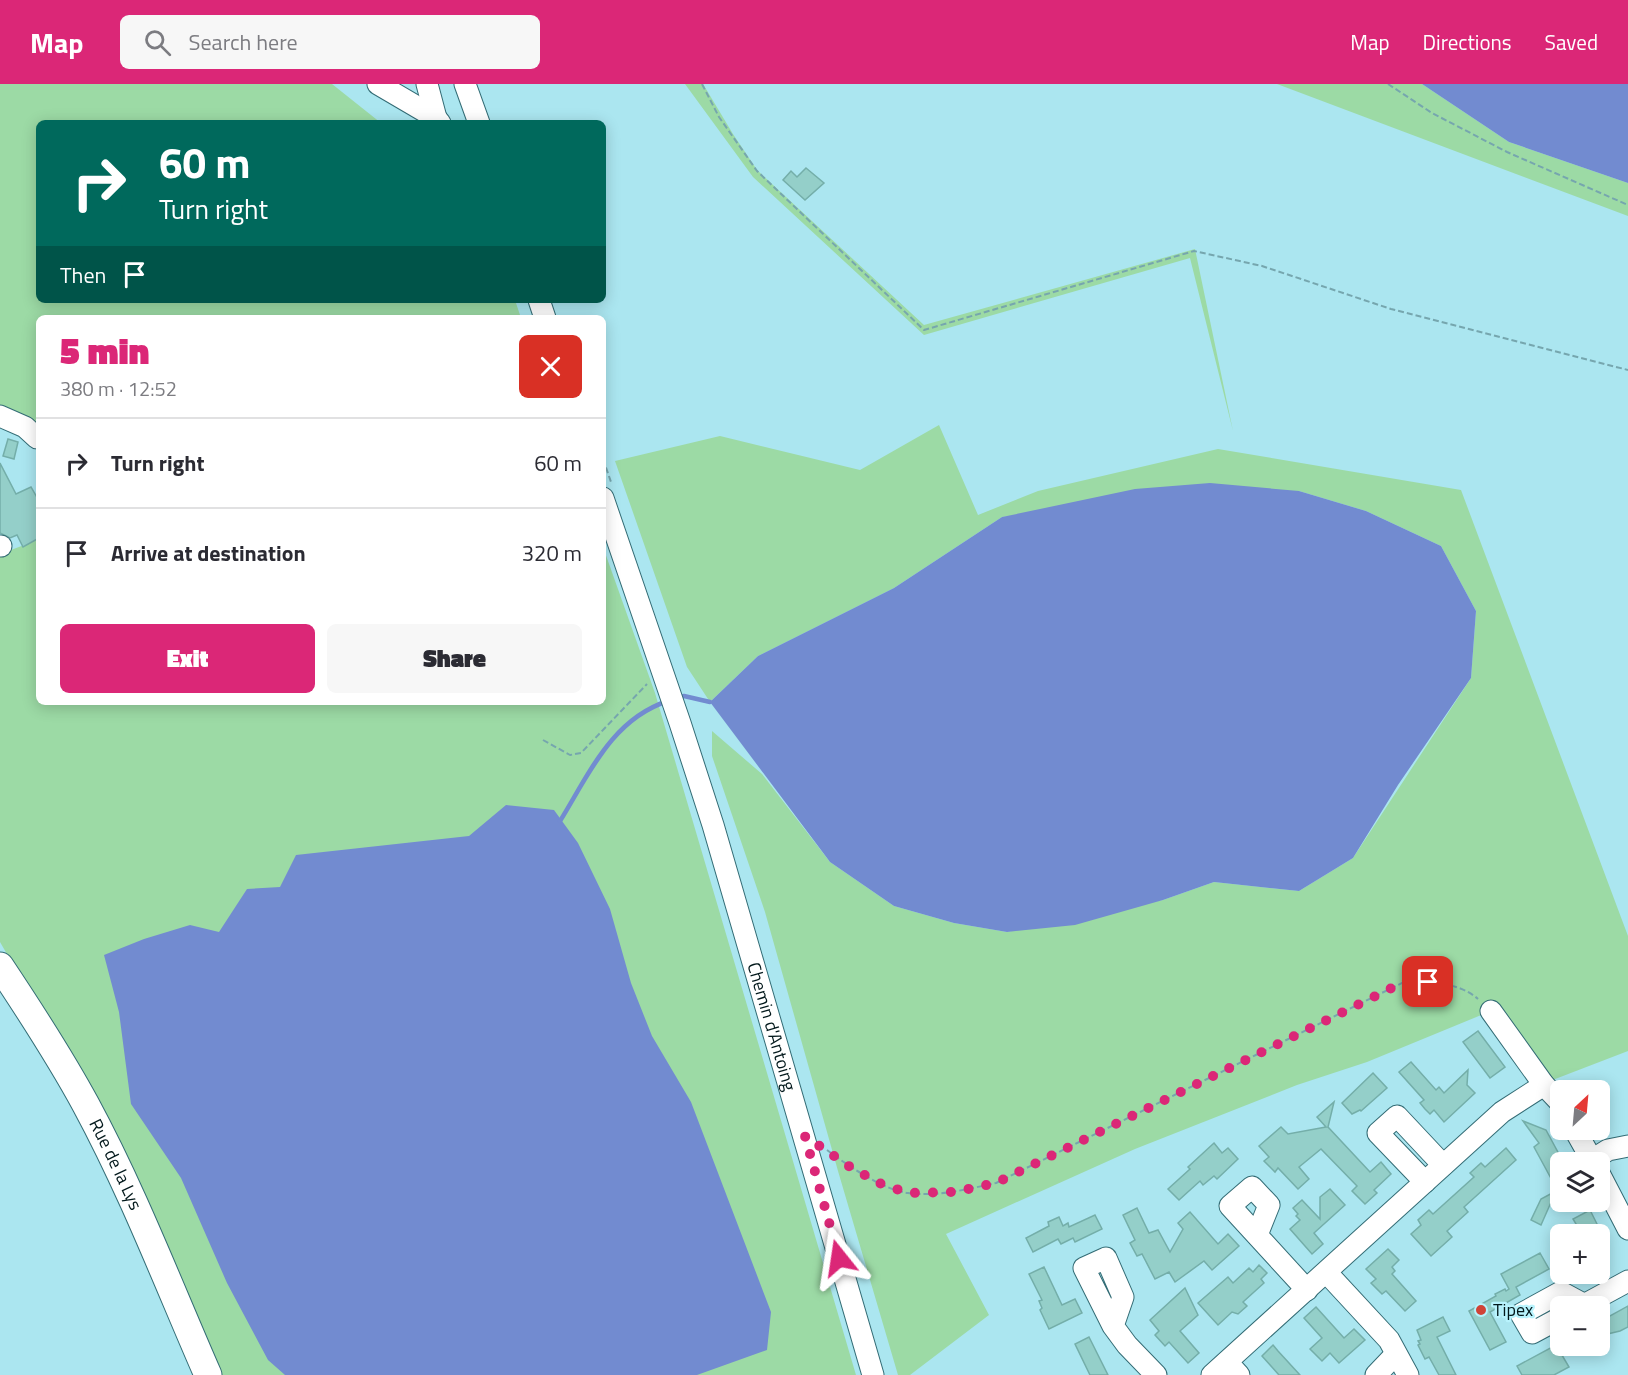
<!DOCTYPE html>
<html lang="en">
<head>
<meta charset="utf-8">
<style>
	:root { --surface:#fff; --page:#f7f7f7; --text:#2b2b33; --muted:#7c7c81; --line:#e1e1e2; --accent:#db2777 }
	body { margin:0; font-family:"Titillium Web",sans-serif; background:var(--page); color:var(--text); height:100vh; display:flex; flex-direction:column; font-size:22px; white-space:nowrap }
	* { box-sizing:border-box; margin:0 }
	p { font-size:20px; color:var(--muted) }
	.icon { flex:none; width:33px; height:33px; fill:none; stroke:currentColor; stroke-width:2; stroke-linecap:round; stroke-linejoin:round }
	.map { position:relative; flex:1; overflow:hidden }
	.drawer { position:absolute; left:36px; top:231px; width:570px; height:390px; display:flex; flex-direction:column; background:var(--surface); border-radius:9px; box-shadow:0 3px 15px #0003 }
	.drawer>* { flex:none }
	.banner { position:absolute; left:36px; top:36px; width:570px; height:183px; border-radius:9px; box-shadow:0 3px 15px #0003; background:#00695c; color:#fff; overflow:hidden }
	.needle { width:39px; rotate:26deg }
	.controls { position:absolute; left:1550px; top:996px; display:grid; gap:12px }
	.controls a { display:grid; place-items:center; width:60px; height:60px; border-radius:9px; background:var(--surface); box-shadow:0 3px 15px #0003; font-size:30px }
	.pin { position:absolute; display:grid; place-items:center; width:51px; height:51px; color:#fff; margin:-26px; border-radius:12px; box-shadow:0 3px 9px #0006 }
	.me { position:absolute; width:66px; margin:-33px; rotate:345deg; stroke-linejoin:round; filter:drop-shadow(0 0 4px #0008) }
	.turn { display:flex; align-items:center; gap:21px; height:126px; padding:0 24px; font-size:27px }
	.turn .icon { width:78px; height:78px; stroke-width:2.5 }
	.turn b { display:block; font-size:42px; line-height:51px }
	.then { display:flex; align-items:center; height:57px; padding:0 24px; background:#0003; gap:12px; font-size:22px }
	.round { display:grid; place-items:center; flex:none; width:63px; height:63px; border-radius:9px; background:var(--page) }
	.overview { display:flex; align-items:center; justify-content:space-between; height:102px; padding:0 24px }
	h1 { font-size:36px; font-weight:800; line-height:45px; color:var(--accent) }
	.button { display:flex; gap:12px; margin-top:auto; padding:12px 24px }
	.button a { flex:1; height:69px; border-radius:9px; background:var(--accent); color:#fff; font-size:24px; font-weight:800; line-height:69px; text-align:center }
	.button a+a { background:var(--page); color:var(--text) }
	ul { padding:0; list-style:none }
	li { display:flex; align-items:center; gap:18px; height:90px; padding:0 24px; border-top:2px solid var(--line) }
	li div { flex:1 }
	li b { display:block; font-size:22px }
	li em { font-style:normal }
	header { display:flex; align-items:center; gap:36px; box-sizing:border-box; height:84px; padding:0 30px; background:var(--accent); color:#fff }
	header strong { font-size:28px }
	nav { display:flex; gap:33px; margin-inline-start:auto; font-size:21px }
	.search { width:420px; height:54px; background:var(--page); display:flex; align-items:center; gap:15px; box-sizing:border-box; padding:0 21px; border-radius:9px; color:var(--muted); font-size:22px }
	.map>svg:first-child { display:block }
</style>
</head>
<body>
<header>
<strong>Map</strong>
<div class="search"><svg class="icon" aria-label="search" viewBox="0 0 24 24"><circle cx="10" cy="10" r="6"/><path d="M15 15l6 6"/></svg>Search here</div>
<nav><a>Map</a><a>Directions</a><a>Saved</a></nav>
</header>
<div class="map">
<svg width="1628" height="1291" viewBox="0 0 1628 1291">
	<rect width="100%" height="100%" fill="#abe6f0"/>
	<!-- green -->
	<g fill="#9cdaa5">
		<polygon points="0,0 332,0 381,39 39,39 39,216 515,216 521,234 39,234 39,355 0,332"/>
		<polygon points="685,0 703,0 733,50 757,86 924,241 1195,165 1233,347 1190,174 924,251 753,93"/>
		<polygon points="1277,0 1422,0 1509,58 1628,99 1628,132"/>
		<polygon points="939,341 978,431 1038,407 1218,365 1461,406 1628,852 1628,967 1550,997 1491,927 1367,978 1297,1001 1135,1065 946,1150 989,1231 910,1291 898,1291 838,1087 765,828 712,672 712,647 762,690 830,778 894,822 954,839 1007,848 1163,816 1214,798 1299,807 1353,774 1471,594 1476,527 1441,462 1366,427 1299,407 1002,433 894,504 758,572 710,618 687,583 615,377 720,352 860,386"/>
		<polygon points="39,447 39,618 603,618 603,463 655,609 856,1291 215,1291 41,929 0,858 0,470 27,460"/>
	</g>
	<!-- water -->
	<g fill="#728bd0">
		<polygon points="1422,0 1628,0 1628,99 1509,58"/>
		<polygon points="1210,399 1299,407 1366,427 1441,462 1476,527 1471,594 1398,701 1353,774 1299,807 1214,798 1163,816 1075,841 1007,848 954,839 894,822 830,778 710,618 758,572 894,504 1002,433 1135,405"/>
		<polygon points="506,721 554,726 578,759 610,825 631,899 652,952 691,1018 771,1228 767,1266 697,1291 285,1291 268,1276 227,1199 181,1094 131,1020 119,928 104,871 144,855 190,841 219,848 247,805 280,803 296,771 469,752"/>
	</g>
	<g fill="none" stroke-linecap="round" stroke-linejoin="round">
		<!-- stream -->
		<g stroke="#728bd0" stroke-width="4.5">
			<polyline points="678,614 684,612 710,618"/>
			<path d="M560,737C589,690 612,635 668,617"/>
		</g>
	</g>
	<!-- building -->
	<g fill="#94cfc9" stroke="#74aea9" stroke-width="1.5">
		<polygon points="806,84 824,99 805,116 783,96 791,87 797,93"/>
		<polygon points="8,355 18,358 14,375 3,372"/>
		<polygon points="0,379 16,410 31,403 39,417 39,454 23,463 17,451 10,454 0,449"/>
		<polygon points="1478,947 1505,983 1490,994 1463,958"/>
		<polygon points="1411,978 1436,1006 1439,1003 1444,1009 1468,986 1467,1001 1475,1009 1444,1038 1434,1026 1430,1030 1425,1025 1420,1019 1424,1016 1399,988"/>
		<polygon points="1373,989 1387,1004 1361,1027 1360,1026 1352,1030 1342,1019"/>
		<polygon points="1334,1018 1328,1043 1370,1088 1381,1078 1391,1090 1374,1106 1377,1109 1365,1120 1352,1107 1357,1102 1321,1065 1299,1083 1309,1095 1298,1105 1278,1084 1275,1088 1264,1077 1269,1073 1259,1062 1281,1043 1288,1050 1326,1043 1317,1033"/>
		<polygon points="1523,1037 1546,1046 1560,1072 1560,1111 1534,1063 1539,1059"/>
		<polygon points="1214,1059 1222,1069 1228,1064 1238,1075 1217,1095 1214,1092 1203,1101 1200,1097 1179,1116 1168,1105 1190,1085 1188,1083"/>
		<polygon points="1506,1064 1516,1076 1464,1123 1468,1128 1447,1147 1452,1153 1431,1172 1411,1150 1421,1141 1418,1136 1429,1126 1433,1130 1474,1093 1470,1089 1481,1079 1485,1083"/>
		<polygon points="1330,1105 1345,1121 1314,1149 1323,1160 1312,1170 1290,1145 1300,1136 1296,1132 1298,1130 1293,1124 1302,1116 1320,1135 1320,1113"/>
		<polygon points="1556,1107 1541,1141 1531,1136 1541,1115"/>
		<polygon points="1137,1124 1149,1149 1158,1146 1170,1168 1183,1145 1178,1139 1190,1128 1218,1160 1228,1150 1239,1162 1212,1186 1204,1177 1175,1198 1169,1188 1155,1195 1142,1170 1137,1172 1130,1159 1135,1156 1123,1131"/>
		<polygon points="1590,1126 1602,1150 1582,1150 1573,1135"/>
		<polygon points="1095,1131 1102,1145 1075,1158 1073,1154 1061,1160 1058,1155 1033,1168 1026,1154 1049,1142 1048,1138 1059,1133 1063,1142 1068,1139 1069,1143"/>
		<polygon points="1388,1165 1399,1176 1392,1183 1395,1187 1392,1190 1416,1217 1405,1227 1386,1207 1382,1210 1371,1199 1376,1195 1366,1185"/>
		<polygon points="1540,1169 1549,1185 1516,1203 1520,1211 1490,1228 1506,1258 1490,1266 1469,1227 1496,1212 1495,1210 1505,1205 1506,1207 1509,1205 1501,1190"/>
		<polygon points="1259,1181 1267,1189 1261,1195 1264,1199 1243,1218 1247,1222 1238,1230 1232,1228 1218,1241 1198,1219 1228,1193 1233,1199 1249,1184 1253,1188"/>
		<polygon points="1044,1183 1062,1221 1075,1215 1082,1229 1049,1245 1040,1226 1042,1224 1039,1217 1042,1216 1029,1190"/>
		<polygon points="1185,1204 1198,1231 1180,1247 1199,1269 1188,1279 1169,1258 1165,1262 1155,1251 1159,1247 1150,1236"/>
		<polygon points="1628,1222 1628,1243 1620,1247 1599,1252 1599,1238"/>
		<polygon points="1316,1223 1344,1254 1354,1245 1365,1256 1339,1279 1330,1269 1322,1277 1310,1265 1322,1254 1304,1234"/>
		<polygon points="1443,1233 1450,1247 1437,1253 1456,1291 1439,1291 1429,1273 1425,1275 1418,1261 1420,1260 1418,1257 1421,1256 1417,1246"/>
		<polygon points="1089,1253 1108,1291 1090,1291 1075,1260"/>
		<polygon points="1273,1261 1278,1267 1300,1291 1279,1291 1262,1272"/>
		<polygon points="1556,1261 1569,1283 1554,1291 1522,1291 1517,1282"/>
	</g>
	<g fill="none" stroke-linecap="round" stroke-linejoin="round">
		<defs>
			<g id="minor">
				<polyline points="378,0 436,34 440,39"/>
				<polyline points="427,0 436,34"/>
				<polyline points="465,0 479,39"/>
				<polyline points="539,216 545,234"/>
				<polyline points="0,332 25,343 37,354"/>
				<path id="s1" d="M603,414L680,639L713,741L873,1291"/>
				<polyline points="0,462 1,462"/>
				<polyline points="1491,927 1544,1001 1560,1018"/>
				<polyline points="1575,1046 1593,1078"/>
				<polyline points="1592,1076 1608,1066 1628,1062"/>
				<polyline points="1599,1089 1628,1145"/>
				<polyline points="1425,1098 1378,1049 1397,1032 1443,1081"/>
				<polyline points="1257,1151 1269,1121 1252,1103 1230,1122 1307,1206"/>
				<polyline points="1327,1189 1389,1256 1408,1291"/>
				<polyline points="1582,1222 1628,1197"/>
				<polyline points="1560,1234 1532,1249 1521,1230 1561,1208 1585,1221"/>
				<polyline points="1113,1242 1123,1213 1106,1174 1084,1184 1113,1242 1127,1261 1156,1291"/>
				<polyline points="1227,1278 1239,1291"/>
				<polyline points="1212,1291 1502,1028 1544,1001"/>
				<polyline points="1376,1291 1396,1270"/>
			</g>
			<g id="major">
				<path id="s2" d="M0,882C30,927 60,973 86,1021C132,1106 169,1202 208,1291"/>
			</g>
		</defs>
		<!-- minor casing -->
		<use href="#minor" stroke="#336c75" stroke-width="23"/>
		<!-- major casing -->
		<use href="#major" stroke="#336c75" stroke-width="29"/>
		<!-- path -->
		<g stroke="#76a6ae" stroke-width="2" stroke-dasharray="6 3" stroke-linecap="butt">
			<polyline points="702,0 719,33 757,87 924,246 1194,167 1262,182 1391,225 1628,286"/>
			<polyline points="1388,0 1432,29 1507,68 1628,121"/>
			<polyline points="603,375 611,398"/>
			<polyline points="543,656 570,671 581,669 647,600"/>
			<path d="M827,1066C847,1081 883,1106 908,1109C937,1113 968,1105 996,1099L1406,897C1429,898 1459,898 1478,915"/>
		</g>
		<!-- minor -->
		<use href="#minor" stroke="#fff" stroke-width="21"/>
		<!-- major -->
		<use href="#major" stroke="#fff" stroke-width="27"/>
	</g>
	<g fill="none" stroke-linecap="round" stroke-linejoin="round">
		<!-- route -->
		<polyline stroke="#db2777" stroke-width="10" stroke-dasharray="0 18" points="839,1174 805,1052 847,1081 879,1099 908,1109 954,1108 996,1099 1406,897 1428,898"/>
	</g>
	<!-- markers -->
	<circle fill="#d04337" stroke="#b8f3fd" stroke-width="2" cx="1481" cy="1226" r="6"/>
	<g text-anchor="middle" stroke-width="4.5" stroke-linejoin="round" paint-order="stroke">
		<!-- street labels -->
		<g font-size="18" fill="#02181b" stroke="#b8f3fd">
			<text dy="6" stroke="none"><textPath href="#s1" startOffset="555">Chemin d'Antoing</textPath></text>
			<text dy="6" stroke="none"><textPath href="#s2" startOffset="230">Rue de la Lys</textPath></text>
		</g>
		<!-- poi labels -->
		<g font-size="18" fill="#02181b" stroke="#b8f3fd" text-anchor="start">
			<text x="1493" y="1232">Tipex</text>
		</g>
	</g>
</svg>
<div class="controls">
<a><svg class="needle" viewBox="-14 -14 28 28"><path d="M0-13l5 13h-10z" fill="#e53935"/><path d="M0 13l5-13h-10z" fill="#7c7c81"/></svg></a>
<a><svg class="icon" aria-label="layers" viewBox="0 0 24 24"><path d="M12 4l9 5-9 5-9-5zM3 14l9 5 9-5"/></svg></a>
<a>+</a>
<a>−</a>
</div>
<div class="pin" style="left:1428px;top:898px;background:#d93025"><svg class="icon" aria-label="arrive" viewBox="0 0 24 24"><path d="M6 21V4h12l-3 4 3 4H6"/></svg></div>
<svg class="me" style="left:839px;top:1174px" viewBox="-20 -20 40 40"><path d="M0-17L14 15 0 8-14 15z" fill="#db2777" stroke="#fff" stroke-width="4"/></svg>
<div class="banner">
<div class="turn"><svg class="icon" aria-label="right" viewBox="0 0 24 24"><path d="M7 20v-9h11M14 6l5 5-5 5"/></svg><div><b>60 m</b>Turn right</div></div>
<div class="then">Then<svg class="icon" aria-label="arrive" viewBox="0 0 24 24"><path d="M6 21V4h12l-3 4 3 4H6"/></svg></div>
</div>
<section class="drawer">
<div class="overview"><div><h1>5 min</h1><p>380 m · 12:52</p></div><a class="round" style="background:#d93025;color:#fff"><svg class="icon" aria-label="close" viewBox="0 0 24 24"><path d="M6 6l12 12M18 6L6 18"/></svg></a></div>
<ul>
<li><svg class="icon" aria-label="right" viewBox="0 0 24 24"><path d="M7 20v-9h11M14 6l5 5-5 5"/></svg><div><b>Turn right</b></div><em>60 m</em></li>
<li><svg class="icon" aria-label="arrive" viewBox="0 0 24 24"><path d="M6 21V4h12l-3 4 3 4H6"/></svg><div><b>Arrive at destination</b></div><em>320 m</em></li>
</ul>
<div class="button"><a>Exit</a><a>Share</a></div>
</section>
</div>
</body>
</html>
